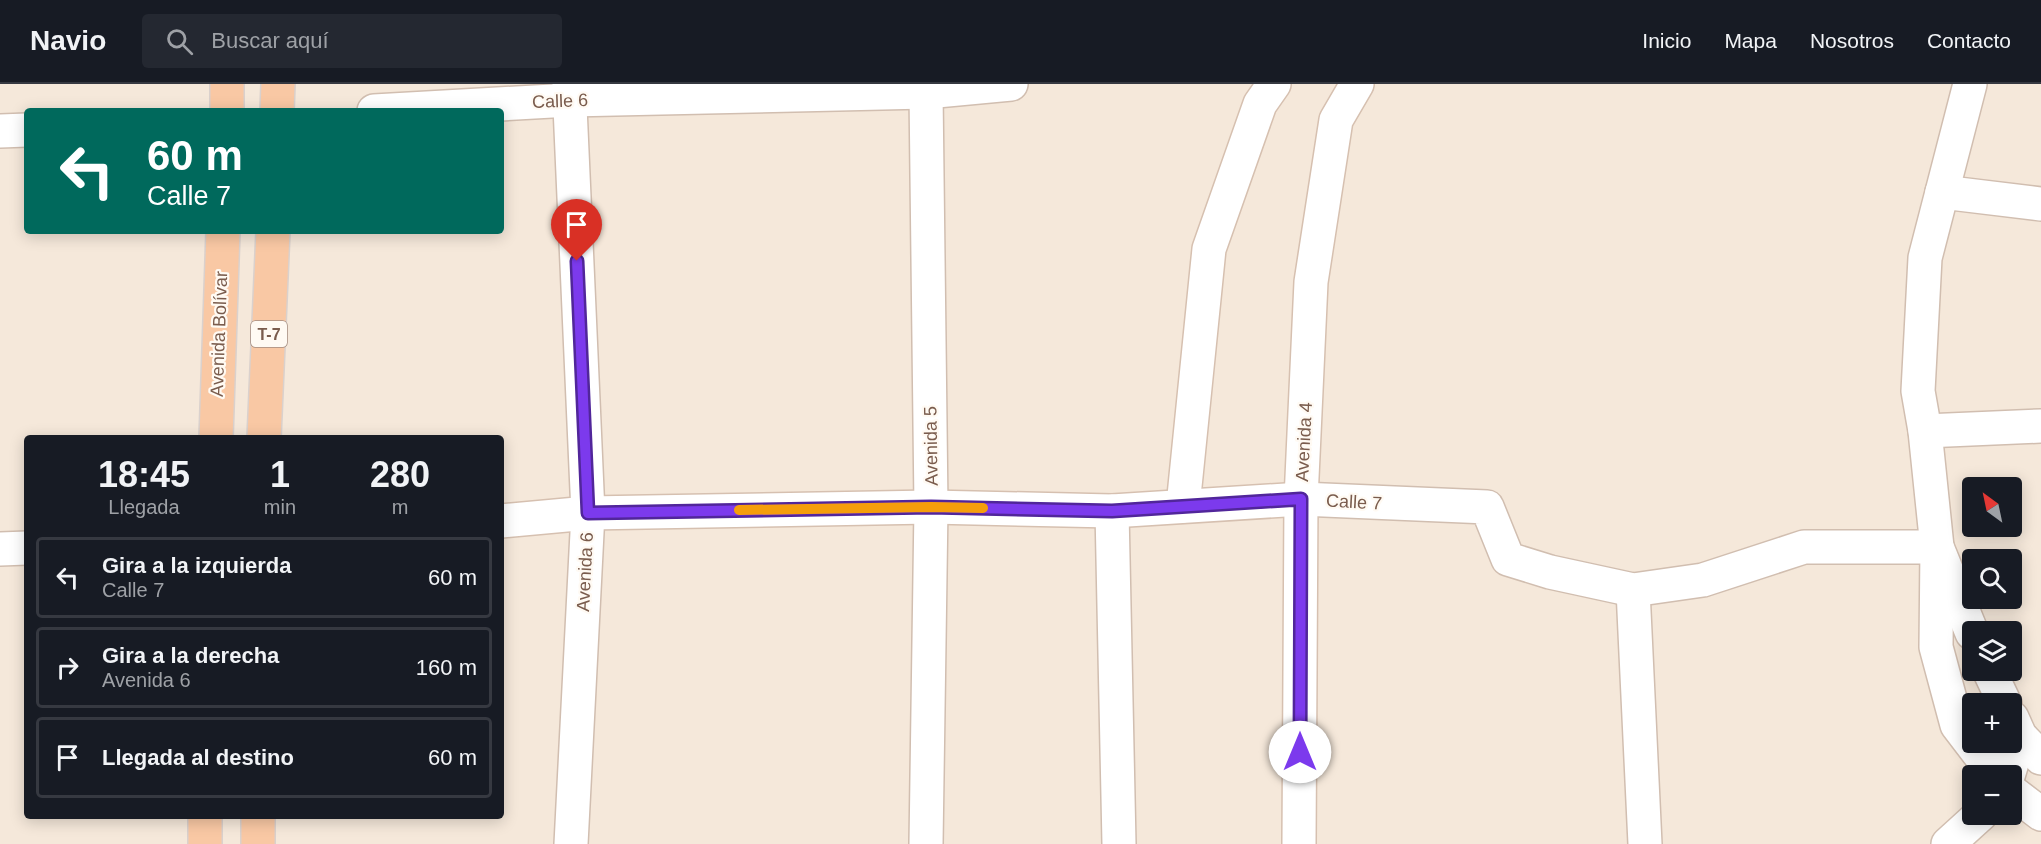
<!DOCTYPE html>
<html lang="es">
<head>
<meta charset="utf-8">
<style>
	:root { --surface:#171b24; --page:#242831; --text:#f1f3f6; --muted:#9ea1a6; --line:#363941 }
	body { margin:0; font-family:Helvetica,sans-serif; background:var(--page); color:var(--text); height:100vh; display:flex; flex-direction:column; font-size:22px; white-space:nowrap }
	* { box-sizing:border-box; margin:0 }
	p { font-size:20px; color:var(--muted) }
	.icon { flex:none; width:33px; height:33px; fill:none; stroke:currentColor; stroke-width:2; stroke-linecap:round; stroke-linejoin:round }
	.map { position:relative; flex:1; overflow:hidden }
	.sheet { position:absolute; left:24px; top:351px; width:480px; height:384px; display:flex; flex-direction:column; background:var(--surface); border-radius:6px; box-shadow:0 3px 15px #0003 }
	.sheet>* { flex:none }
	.guide { position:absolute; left:24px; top:24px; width:480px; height:126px; border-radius:6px; box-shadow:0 3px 15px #0003; background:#00695c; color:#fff; overflow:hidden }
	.needle { width:39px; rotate:327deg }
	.buttons { position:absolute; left:1962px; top:393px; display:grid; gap:12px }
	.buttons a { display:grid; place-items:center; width:60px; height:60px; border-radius:6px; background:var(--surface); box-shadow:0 3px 15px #0003; font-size:30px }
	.pin { position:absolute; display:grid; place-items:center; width:51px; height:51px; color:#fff; margin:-62px -26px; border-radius:50% 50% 50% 0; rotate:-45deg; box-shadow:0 0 6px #0007 }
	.pin .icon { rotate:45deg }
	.me { position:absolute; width:66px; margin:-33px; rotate:0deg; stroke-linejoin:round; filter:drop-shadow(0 0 4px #0008) }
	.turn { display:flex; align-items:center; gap:21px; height:126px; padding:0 24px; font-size:27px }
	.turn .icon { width:78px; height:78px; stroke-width:2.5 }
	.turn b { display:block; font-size:42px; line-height:51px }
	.eta { display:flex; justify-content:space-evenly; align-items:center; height:102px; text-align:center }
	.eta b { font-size:36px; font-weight:700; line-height:42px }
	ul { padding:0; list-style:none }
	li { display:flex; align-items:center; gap:18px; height:81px; margin:0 12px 9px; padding:0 12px; border:3px solid var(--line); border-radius:6px }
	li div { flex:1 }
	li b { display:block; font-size:22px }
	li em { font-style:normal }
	header { display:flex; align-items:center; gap:36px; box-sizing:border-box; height:84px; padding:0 30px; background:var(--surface); border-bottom:2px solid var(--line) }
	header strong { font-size:28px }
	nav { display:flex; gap:33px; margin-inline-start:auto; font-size:21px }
	.search { width:420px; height:54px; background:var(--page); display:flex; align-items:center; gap:15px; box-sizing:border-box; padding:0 21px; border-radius:6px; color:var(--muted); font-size:22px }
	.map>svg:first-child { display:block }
</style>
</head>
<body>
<header>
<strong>Navio</strong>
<div class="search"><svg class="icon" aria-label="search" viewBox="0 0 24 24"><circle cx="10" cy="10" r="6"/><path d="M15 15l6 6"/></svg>Buscar aquí</div>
<nav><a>Inicio</a><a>Mapa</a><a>Nosotros</a><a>Contacto</a></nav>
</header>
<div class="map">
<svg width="2041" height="760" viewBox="0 0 2041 760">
	<rect width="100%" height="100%" fill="#fdf6ec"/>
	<!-- residential -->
	<path fill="#f5e8da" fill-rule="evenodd" d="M0,0H2041V760H0ZM27,27H501V147H27ZM27,354H501V732H27ZM1972,404H2012V442H1972ZM1972,476H2012V514H1972ZM1972,548H2012V586H1972ZM1972,620H2012V658H1972ZM1972,692H2012V730H1972Z"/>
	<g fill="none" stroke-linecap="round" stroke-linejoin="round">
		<defs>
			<g id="minor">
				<polyline points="569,0 588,429 571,760"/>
				<polyline points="1970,0 1925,174 1918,307 1925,347 1937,463 1936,563 1957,641 1996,692"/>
				<polyline points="374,27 570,16 926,8 1011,0"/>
				<polyline points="0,47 27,46"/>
				<polyline points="1942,108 2041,120"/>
				<polyline points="1925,347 2041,342"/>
				<polyline points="1112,427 1119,760"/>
				<polyline points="0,465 27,464"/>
				<polyline points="1633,506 1645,760"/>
				<polyline points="2012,708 2041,730"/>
				<polyline points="926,760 931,423 926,8 930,0"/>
			</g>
			<g id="tertiary">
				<polyline points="1301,415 1487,423 1508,475 1550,488 1633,506 1703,496 1804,463 1937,463 1972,549"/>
				<polyline points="1989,586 2005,620"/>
				<polyline points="2012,634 2020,652 2041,674"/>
				<polyline points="2008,692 2020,652"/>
				<polyline points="1948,760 1981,730"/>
			</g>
			<g id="secondary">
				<polyline points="1183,422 1209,165 1260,20 1274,0"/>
				<polyline points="501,437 588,429 931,423 1112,427 1301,415"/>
				<polyline points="1299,760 1301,415 1311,198 1336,36 1357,0"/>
			</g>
			<g id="trunk">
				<polyline points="227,27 227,0"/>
				<polyline points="277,27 278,0"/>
				<polyline points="216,354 223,147"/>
				<polyline points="264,354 273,147"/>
				<polyline points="205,760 205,732"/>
				<polyline points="258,760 258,732"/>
			</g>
		</defs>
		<!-- minor casing -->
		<use href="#minor" stroke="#d1beb0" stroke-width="36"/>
		<!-- tertiary casing -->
		<use href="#tertiary" stroke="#d1beb0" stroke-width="36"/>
		<!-- secondary casing -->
		<use href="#secondary" stroke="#d6c0b0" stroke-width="36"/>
		<!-- trunk casing -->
		<use href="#trunk" stroke="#dad1cd" stroke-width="36"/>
		<!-- minor -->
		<use href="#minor" stroke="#fff" stroke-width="33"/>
		<!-- tertiary -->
		<use href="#tertiary" stroke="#fff" stroke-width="33"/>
		<!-- secondary -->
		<use href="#secondary" stroke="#fff" stroke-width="33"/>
		<!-- trunk -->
		<use href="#trunk" stroke="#f9c8a4" stroke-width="33"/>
	</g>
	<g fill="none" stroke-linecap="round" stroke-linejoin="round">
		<defs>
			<polyline id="route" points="577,177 588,429 931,423 1112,427 1301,415 1300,668"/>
		</defs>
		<!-- route casing -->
		<use href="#route" stroke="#51269a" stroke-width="15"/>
		<!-- route -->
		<use href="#route" stroke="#7c3aed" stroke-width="10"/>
		<!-- slow -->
		<polyline stroke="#f59e0b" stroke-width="10" points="739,426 931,423 983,424"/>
	</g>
	<g text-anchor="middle" stroke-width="4.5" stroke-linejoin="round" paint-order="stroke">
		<!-- shield labels -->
		<rect fill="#fffaf3" stroke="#a28b7f" stroke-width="1.5" x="251" y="237" width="36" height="26" rx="4.5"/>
		<g font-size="16" font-weight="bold" fill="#7a5c4d">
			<text x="269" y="256">T-7</text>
		</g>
		<!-- street labels -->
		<g font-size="18" fill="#7a5c4d" stroke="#fffaf3">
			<text transform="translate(560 17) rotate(-2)" y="6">Calle 6</text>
			<text transform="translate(219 250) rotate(-88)" y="6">Avenida Bolívar</text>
			<text transform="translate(1304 358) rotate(-87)" y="6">Avenida 4</text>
			<text transform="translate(931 362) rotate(-91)" y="6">Avenida 5</text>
			<text transform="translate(1354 418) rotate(3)" y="6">Calle 7</text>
			<text transform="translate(585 488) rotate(-87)" y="6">Avenida 6</text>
		</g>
	</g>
</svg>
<div class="buttons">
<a><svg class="needle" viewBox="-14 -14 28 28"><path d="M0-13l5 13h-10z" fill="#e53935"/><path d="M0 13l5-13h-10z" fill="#9ea1a6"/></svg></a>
<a><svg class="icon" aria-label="search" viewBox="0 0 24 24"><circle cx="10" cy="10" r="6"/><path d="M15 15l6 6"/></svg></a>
<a><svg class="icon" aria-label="layers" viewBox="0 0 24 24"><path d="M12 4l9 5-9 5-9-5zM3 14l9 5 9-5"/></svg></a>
<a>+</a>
<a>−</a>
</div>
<div class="pin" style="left:577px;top:177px;background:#d93025"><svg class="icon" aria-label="arrive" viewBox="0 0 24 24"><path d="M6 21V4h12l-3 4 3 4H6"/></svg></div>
<svg class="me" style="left:1300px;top:668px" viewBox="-20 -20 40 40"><circle r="19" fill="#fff"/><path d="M0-13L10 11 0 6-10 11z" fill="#7c3aed"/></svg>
<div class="guide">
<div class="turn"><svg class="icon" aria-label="left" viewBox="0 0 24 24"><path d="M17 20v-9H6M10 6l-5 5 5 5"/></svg><div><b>60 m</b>Calle 7</div></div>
</div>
<section class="sheet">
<div class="eta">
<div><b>18:45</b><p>Llegada</p></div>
<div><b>1</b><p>min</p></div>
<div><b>280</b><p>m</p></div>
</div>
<ul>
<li><svg class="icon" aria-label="left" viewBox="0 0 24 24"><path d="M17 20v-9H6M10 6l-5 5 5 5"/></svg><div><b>Gira a la izquierda</b><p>Calle 7</p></div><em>60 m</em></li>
<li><svg class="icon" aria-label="right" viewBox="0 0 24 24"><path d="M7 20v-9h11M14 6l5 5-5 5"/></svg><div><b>Gira a la derecha</b><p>Avenida 6</p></div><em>160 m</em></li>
<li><svg class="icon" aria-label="arrive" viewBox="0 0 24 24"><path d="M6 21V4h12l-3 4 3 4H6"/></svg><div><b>Llegada al destino</b></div><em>60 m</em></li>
</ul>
</section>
</div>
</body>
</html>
